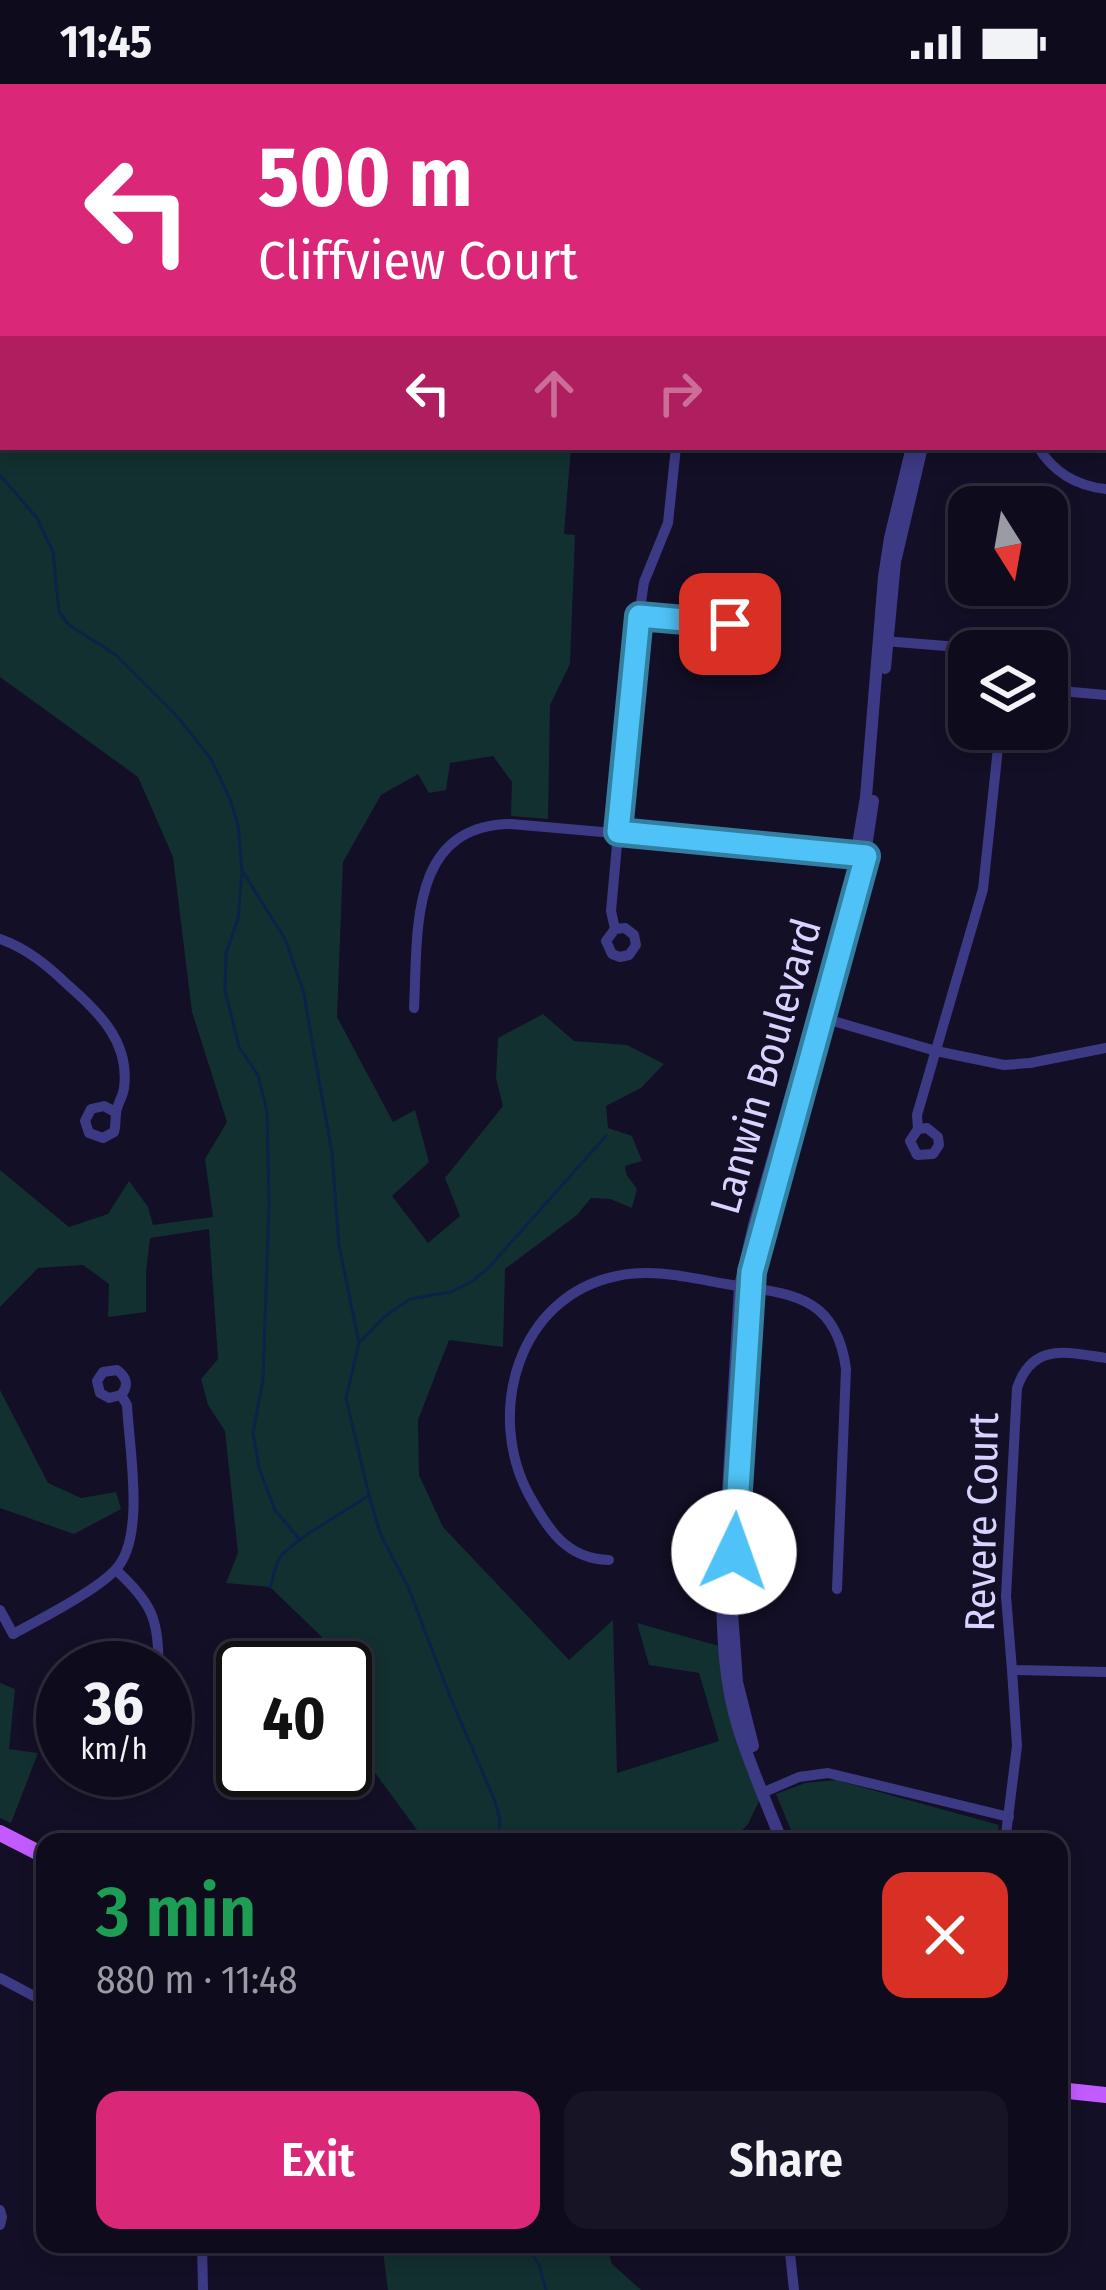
<!DOCTYPE html>
<html lang="en">
<head>
<meta charset="utf-8">
<style>
	:root { --surface:#0e0b1c; --page:#171425; --text:#f1f3f6; --muted:#9b9ba3; --line:#2e2b3b; --accent:#db2777 }
	body { margin:0; font-family:"Fira Sans Condensed",sans-serif; background:var(--page); color:var(--text); height:100vh; display:flex; flex-direction:column; font-size:45px; white-space:nowrap }
	* { box-sizing:border-box; margin:0 }
	p { font-size:39px; color:var(--muted) }
	.icon { flex:none; width:66px; height:66px; fill:none; stroke:currentColor; stroke-width:2; stroke-linecap:round; stroke-linejoin:round }
	.map { position:relative; flex:1; overflow:hidden }
	.panel { position:absolute; left:36px; top:1749px; width:1032px; height:420px; display:flex; flex-direction:column; background:var(--surface); border-radius:24px; box-shadow:0 6px 18px #0003,0 0 0 3px var(--line) }
	.panel>* { flex:none }
	.hud { position:absolute; left:0px; top:0px; width:1107px; height:366px; box-shadow:0 6px 18px #0003,0 0 0 3px var(--line); background:#db2777; color:#fff; overflow:hidden }
	.needle { width:78px; rotate:169deg }
	.controls { position:absolute; left:948px; top:402px; display:grid; gap:24px }
	.controls a { display:grid; place-items:center; width:120px; height:120px; border-radius:24px; background:var(--surface); box-shadow:0 6px 18px #0003,0 0 0 3px var(--line); font-size:60px }
	.speed { position:absolute; left:36px; top:1557px; display:flex; gap:24px; font-size:60px; font-weight:700; text-align:center }
	.speed>* { display:grid; place-content:center; width:156px; height:156px; border-radius:50%; background:var(--surface); box-shadow:0 6px 18px #0003,0 0 0 3px var(--line); line-height:1 }
	.speed small { font-size:30px; font-weight:400 }
	.speed .limit { border:6px solid #111; border-radius:18px; background:#fff; color:#111 }
	.pin { position:absolute; display:grid; place-items:center; width:102px; height:102px; color:#fff; margin:-51px; border-radius:24px; box-shadow:0 6px 18px #0006 }
	.me { position:absolute; width:132px; margin:-66px; rotate:3deg; stroke-linejoin:round; filter:drop-shadow(0 0 9px #0008) }
	.turn { display:flex; align-items:center; gap:42px; height:252px; padding:0 60px; font-size:54px }
	.turn .icon { width:156px; height:156px; stroke-width:2.5 }
	.turn b { display:block; font-size:84px; line-height:102px }
	.lanes { display:flex; align-items:center; height:114px; padding:0 60px; background:#0003; justify-content:center; gap:60px; direction:ltr }
	.lanes .off { opacity:.35 }
	.round { display:grid; place-items:center; flex:none; width:126px; height:126px; border-radius:24px; background:var(--page) }
	.headline { display:flex; align-items:center; justify-content:space-between; height:204px; padding:0 60px }
	h1 { font-size:72px; font-weight:600; line-height:90px; color:#1e9e55 }
	.button { display:flex; gap:24px; margin-top:auto; padding:24px 60px }
	.button a { flex:1; height:138px; border-radius:24px; background:var(--accent); color:#fff; font-size:48px; font-weight:600; line-height:138px; text-align:center }
	.button a+a { background:var(--page); color:var(--text) }
	.status { display:flex; justify-content:space-between; align-items:center; height:84px; padding:0 60px; background:var(--surface); direction:ltr }
	.status svg { height:33px; fill:currentColor }
	.map>svg:first-child { display:block }
</style>
</head>
<body>
<div class="status"><b>11:45</b><svg viewBox="0 0 49 12"><path d="M0 12V9h3v3zM5 12V6h3v6zM10 12V3h3v9zM15 12V0h3v12zM26 1h20v11H26zM47 4h2v5h-2z"/></svg></div>
<div class="map">
<svg width="1106" height="2206" viewBox="0 0 1106 2206">
	<rect width="100%" height="100%" fill="#130f26"/>
	<!-- green -->
	<g fill="#12302f">
		<polygon points="0,0 600,0 600,3 3,3 3,363 571,363 564,450 575,451 570,580 550,621 548,735 511,732 512,698 493,672 450,679 446,706 429,709 418,690 381,711 343,778 337,933 393,1038 415,1026 429,1078 392,1112 428,1159 460,1132 445,1094 503,1022 496,994 498,954 543,930 574,957 627,961 664,980 641,1004 606,1022 608,1044 632,1052 642,1077 625,1082 626,1090 637,1105 632,1124 610,1115 591,1114 577,1131 505,1185 503,1263 449,1256 418,1336 419,1391 443,1443 569,1576 613,1536 617,1689 719,1657 699,1589 649,1581 637,1539 719,1562 760,1715 748,1740 731,1758 423,1758 423,1754 359,1667 345,1661 345,1584 328,1584 326,1557 270,1503 226,1499 238,1469 225,1347 208,1321 201,1295 218,1275 209,1145 150,1154 146,1188 146,1228 108,1233 109,1200 83,1181 38,1184 0,1223 0,1086 69,1143 108,1130 129,1097 148,1123 153,1141 213,1133 205,1075 227,1038 192,928 173,773 138,693 0,593"/>
		<polygon points="0,1306 48,1399 81,1414 116,1408 121,1425 74,1450 0,1424"/>
		<polygon points="0,1599 15,1605 9,1665 38,1669 11,1739 0,1734"/>
		<polygon points="836,1696 999,1741 995,1758 923,1758 882,1751 865,1758 796,1758 776,1710 805,1699"/>
		<polygon points="382,2160 606,2160 612,2180 641,2206 388,2206"/>
	</g>
	<g fill="none" stroke-linecap="round" stroke-linejoin="round">
		<!-- stream -->
		<g stroke="#0c2248" stroke-width="3">
			<polyline points="0,391 37,434 53,468 59,528 69,541 116,571 176,631 211,675 230,715 238,741 242,786 238,835 226,869 225,906 239,963 258,991 267,1028 269,1119 263,1295 253,1349 259,1384 275,1426 300,1456"/>
			<polyline points="243,788 285,855 303,906 332,1069 339,1161 359,1259 346,1314 369,1411 380,1449 409,1505 449,1610 495,1717 500,1736 498,1758"/>
			<polyline points="361,1257 384,1233 410,1215 451,1208 473,1197 490,1182 606,1052"/>
			<path d="M270,1503C273,1495 275,1482 279,1475C290,1457 347,1427 368,1412"/>
			<polyline points="526,2160 539,2181 546,2206"/>
		</g>
		<!-- minor -->
		<g stroke="#3d3a85" stroke-width="10">
			<polyline points="1068,3 1068,0"/>
			<polyline points="1104,84 1106,88"/>
			<polyline points="1104,189 1106,188"/>
			<path d="M1038,363C1054,389 1076,402 1106,405"/>
			<polyline points="639,532 775,544"/>
			<polyline points="884,557 946,562 976,567"/>
			<polyline points="1047,601 1072,608 1106,611"/>
			<polyline points="615,845 625,844 634,851 636,861 629,871 620,873 612,870 606,857 615,845 611,827 636,551 644,498 668,439 676,363"/>
			<path d="M0,855C28,865 48,882 69,902C100,929 130,959 124,1004C123,1013 116,1022 116,1030C115,1037 116,1042 114,1048L103,1054L89,1049L85,1037L91,1025L104,1022L115,1028"/>
			<path d="M414,924C418,849 408,741 511,740L863,771"/>
			<polyline points="816,932 936,967 1004,981 1030,979 1106,964"/>
			<polyline points="918,1045 927,1044 938,1053 939,1061 933,1070 917,1071 910,1057 918,1045 917,1031 983,805 1000,645"/>
			<path d="M1106,1274C1068,1269 1033,1257 1017,1304L1006,1512L1012,1586L1106,1588"/>
			<path d="M609,1476C566,1475 548,1445 529,1411C485,1329 518,1212 617,1192C653,1184 691,1194 726,1200C788,1210 836,1209 846,1285L837,1505"/>
			<path d="M116,1486C151,1518 160,1536 158,1584"/>
			<polyline points="0,1526 13,1550"/>
			<path d="M13,1550C39,1536 99,1505 116,1485C146,1453 129,1364 127,1321L121,1311C129,1302 127,1293 117,1286L103,1288L97,1297L100,1309L109,1314L121,1311"/>
			<polyline points="142,1686 154,1694 167,1690 172,1678 165,1665"/>
			<polyline points="762,1709 799,1693 828,1689 1009,1733"/>
			<polyline points="1005,1758 1017,1662 1012,1586"/>
			<polyline points="0,1894 45,1918"/>
			<polyline points="0,2126 2,2133 0,2141"/>
			<polyline points="202,2160 203,2206"/>
			<polyline points="789,2160 794,2206"/>
		</g>
		<!-- tertiary -->
		<g stroke="#3d3a85" stroke-width="12">
			<polyline points="1104,42 1106,41"/>
			<polyline points="1104,52 1106,51"/>
			<polyline points="885,584 895,478 922,363"/>
			<polyline points="753,1662 737,1598 731,1514 752,1188 861,796 873,717"/>
			<path d="M782,1758C767,1720 750,1682 738,1643C725,1601 723,1557 722,1512L740,1202L754,1141L852,796L866,713L884,493L890,454L912,363"/>
		</g>
		<!-- primary -->
		<g stroke="#c25bff" stroke-width="16">
			<polyline points="0,1749 45,1772"/>
			<polyline points="1059,2006 1106,2011"/>
		</g>
	</g>
	<g fill="none" stroke-linecap="round" stroke-linejoin="round">
		<defs>
			<polyline id="route" points="730,540 639,532 618,748 866,772 752,1188 734,1468"/>
		</defs>
		<!-- route casing -->
		<use href="#route" stroke="#337fa1" stroke-width="30"/>
		<!-- route -->
		<use href="#route" stroke="#4fc3f7" stroke-width="21"/>
	</g>
	<g text-anchor="middle" stroke-width="9" stroke-linejoin="round" paint-order="stroke">
		<!-- street labels -->
		<g font-size="42" fill="#d9d4ff" stroke="#130f26">
			<text transform="translate(765 982) rotate(-74)" y="15">Lanwin Boulevard</text>
			<text transform="translate(981 1438) rotate(-89)" y="15">Revere Court</text>
		</g>
	</g>
</svg>
<div class="controls">
<a><svg class="needle" viewBox="-14 -14 28 28"><path d="M0-13l5 13h-10z" fill="#e53935"/><path d="M0 13l5-13h-10z" fill="#9b9ba3"/></svg></a>
<a><svg class="icon" aria-label="layers" viewBox="0 0 24 24"><path d="M12 4l9 5-9 5-9-5zM3 14l9 5 9-5"/></svg></a>
</div>
<div class="speed"><div>36<small>km/h</small></div><div class="limit">40</div></div>
<div class="pin" style="left:730px;top:540px;background:#d93025"><svg class="icon" aria-label="arrive" viewBox="0 0 24 24"><path d="M6 21V4h12l-3 4 3 4H6"/></svg></div>
<svg class="me" style="left:734px;top:1468px" viewBox="-20 -20 40 40"><circle r="19" fill="#fff"/><path d="M0-13L10 11 0 6-10 11z" fill="#4fc3f7"/></svg>
<div class="hud">
<div class="turn"><svg class="icon" aria-label="left" viewBox="0 0 24 24"><path d="M17 20v-9H6M10 6l-5 5 5 5"/></svg><div><b>500 m</b>Cliffview Court</div></div>
<div class="lanes"><svg class="icon" aria-label="left" viewBox="0 0 24 24"><path d="M17 20v-9H6M10 6l-5 5 5 5"/></svg><svg class="icon off" aria-label="ahead" viewBox="0 0 24 24"><path d="M12 20V5M6 11l6-6 6 6"/></svg><svg class="icon off" aria-label="right" viewBox="0 0 24 24"><path d="M7 20v-9h11M14 6l5 5-5 5"/></svg></div>
</div>
<section class="panel">
<div class="headline"><div><h1>3 min</h1><p>880 m · 11:48</p></div><a class="round" style="background:#d93025;color:#fff"><svg class="icon" aria-label="close" viewBox="0 0 24 24"><path d="M6 6l12 12M18 6L6 18"/></svg></a></div>
<div class="button"><a>Exit</a><a>Share</a></div>
</section>
</div>
</body>
</html>
